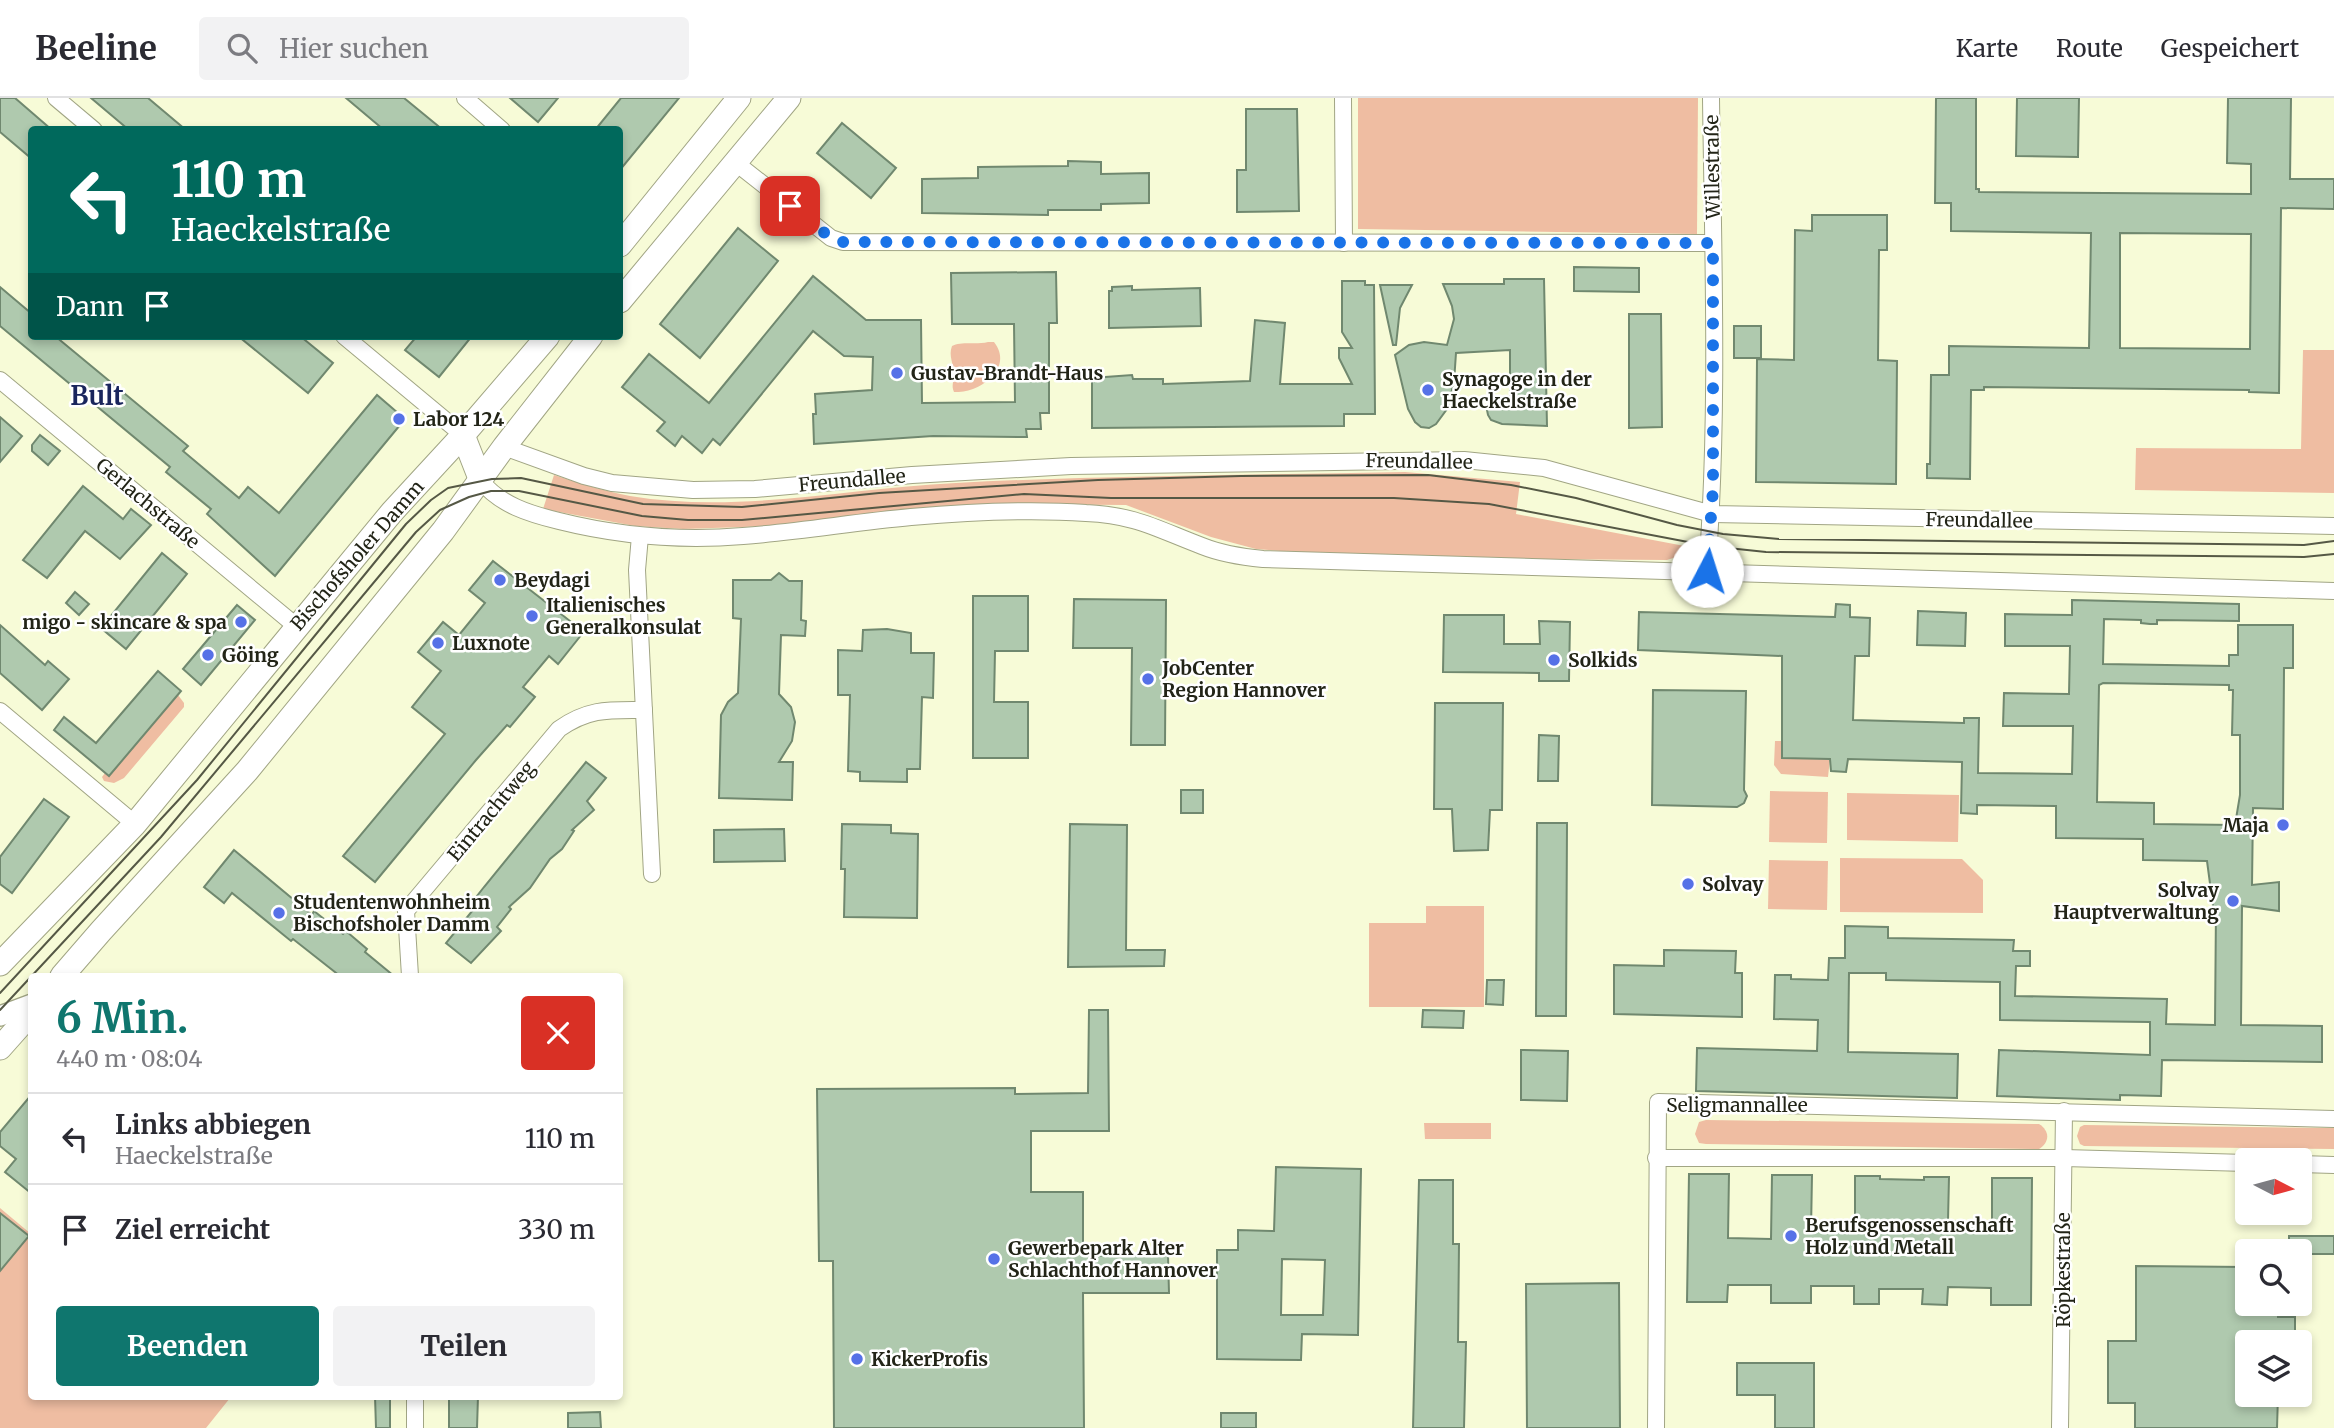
<!DOCTYPE html>
<html lang="de">
<head>
<meta charset="utf-8">
<style>
	:root { --surface:#fff; --page:#f2f2f3; --text:#2b2b33; --muted:#7c7c81; --line:#e1e1e2; --accent:#0f766e }
	body { margin:0; font-family:Merriweather,serif; background:var(--page); color:var(--text); height:100vh; display:flex; flex-direction:column; font-size:26px; white-space:nowrap }
	* { box-sizing:border-box; margin:0 }
	p { font-size:23px; color:var(--muted) }
	.icon { flex:none; width:38px; height:38px; fill:none; stroke:currentColor; stroke-width:2; stroke-linecap:round; stroke-linejoin:round }
	.map { position:relative; flex:1; overflow:hidden }
	.sheet { position:absolute; left:28px; top:875px; width:595px; height:427px; display:flex; flex-direction:column; background:var(--surface); border-radius:7px; box-shadow:0 4px 10px #0003 }
	.sheet>* { flex:none }
	.guide { position:absolute; left:28px; top:28px; width:595px; height:214px; border-radius:7px; box-shadow:0 4px 10px #0003; background:#00695c; color:#fff; overflow:hidden }
	.needle { width:46px; rotate:96deg }
	.buttons { position:absolute; left:2235px; top:1050px; display:grid; gap:14px }
	.buttons a { display:grid; place-items:center; width:77px; height:77px; border-radius:7px; background:var(--surface); box-shadow:0 4px 10px #0003; font-size:35px }
	.pin { position:absolute; display:grid; place-items:center; width:60px; height:60px; color:#fff; margin:-30px; border-radius:14px; box-shadow:0 4px 10px #0006 }
	.me { position:absolute; width:77px; margin:-38px; rotate:5deg; stroke-linejoin:round; filter:drop-shadow(0 0 5px #0008) }
	.turn { display:flex; align-items:center; gap:24px; height:147px; padding:0 28px; font-size:32px }
	.turn .icon { width:91px; height:91px; stroke-width:2.5 }
	.turn b { display:block; font-size:49px; line-height:60px }
	.then { display:flex; align-items:center; height:66px; padding:0 28px; background:#0003; gap:14px; font-size:26px }
	.round { display:grid; place-items:center; flex:none; width:74px; height:74px; border-radius:7px; background:var(--page) }
	.head { display:flex; align-items:center; justify-content:space-between; height:119px; padding:0 28px }
	h1 { font-size:42px; font-weight:700; line-height:52px; color:var(--accent) }
	.primary-button { display:flex; gap:14px; margin-top:auto; padding:14px 28px }
	.primary-button a { flex:1; height:80px; border-radius:7px; background:var(--accent); color:#fff; font-size:28px; font-weight:700; line-height:80px; text-align:center }
	.primary-button a+a { background:var(--page); color:var(--text) }
	ul { padding:0; list-style:none }
	li { display:flex; align-items:center; gap:21px; height:91px; padding:0 28px; border-top:2px solid var(--line) }
	li div { flex:1 }
	li b { display:block; font-size:26px }
	li em { font-style:normal }
	header { display:flex; align-items:center; gap:42px; box-sizing:border-box; height:98px; padding:0 35px; background:var(--surface); border-bottom:2px solid var(--line) }
	header strong { font-size:33px }
	nav { display:flex; gap:38px; margin-inline-start:auto; font-size:24px }
	.search { width:490px; height:63px; background:var(--page); display:flex; align-items:center; gap:18px; box-sizing:border-box; padding:0 24px; border-radius:7px; color:var(--muted); font-size:26px }
	.map>svg:first-child { display:block }
</style>
</head>
<body>
<header>
<strong>Beeline</strong>
<div class="search"><svg class="icon" aria-label="search" viewBox="0 0 24 24"><circle cx="10" cy="10" r="6"/><path d="M15 15l6 6"/></svg>Hier suchen</div>
<nav><a>Karte</a><a>Route</a><a>Gespeichert</a></nav>
</header>
<div class="map">
<svg width="2334" height="1330" viewBox="0 0 2334 1330">
	<rect width="100%" height="100%" fill="#f7fbd7"/>
	<!-- green -->
	<g fill="#efbda2">
		<polygon points="1358,0 1698,0 1697,136 1358,131"/>
		<path d="M988,244H994C1015,271 978,296 954,294C951,287 954,284 954,277C954,266 948,258 952,248C961,243 977,247 988,244Z"/>
		<polygon points="2303,252 2334,252 2334,395 2135,392 2136,350 2301,351"/>
		<path d="M1405,374L1520,384L1516,416L1695,450L1692,454L1667,462L1504,461L1305,455L1256,451L1211,439L1126,407L982,406L923,410L771,428L683,431L635,428L543,411L554,377C579,385 604,393 630,398C738,416 848,390 956,385C1106,377 1256,377 1405,374Z"/>
		<polygon points="178,597 184,605 184,609 124,680 114,685 104,683 102,679 105,675 109,678"/>
		<polygon points="1775,643 1782,643 1782,660 1830,661 1828,679 1781,676 1774,667"/>
		<polygon points="1770,693 1828,694 1827,745 1769,744"/>
		<polygon points="1847,695 1959,697 1958,744 1847,742"/>
		<polygon points="1840,760 1962,761 1983,782 1983,815 1840,814"/>
		<polygon points="1769,762 1828,763 1827,812 1768,811"/>
		<polygon points="1426,808 1484,808 1484,909 1369,909 1369,825 1426,825"/>
		<path d="M1706,1022L2039,1026C2050,1033 2050,1044 2039,1051L1706,1046L1699,1045L1695,1036L1699,1024Z"/>
		<polygon points="1424,1025 1491,1025 1491,1041 1425,1041"/>
		<polygon points="2084,1027 2334,1030 2334,1051 2084,1048 2080,1046 2077,1038 2080,1029"/>
		<polygon points="0,1110 31,1136 32,1298 228,1299 230,1300 206,1330 0,1330"/>
	</g>
	<!-- building -->
	<g fill="#afc9ae" stroke="#70886f" stroke-width="2" fill-rule="evenodd">
		<polygon points="0,0 15,0 52,32 32,32 32,61 0,34"/>
		<polygon points="91,0 148,0 186,32 129,32"/>
		<polygon points="346,0 404,0 443,32 384,32"/>
		<polygon points="510,0 558,0 538,24"/>
		<polygon points="621,0 679,0 620,72 620,32 595,32"/>
		<path d="M1936,0H1976V91H1979V94L2251,96V66L2227,65L2228,0H2291L2290,81H2334V111L2281,110L2279,295L2249,294V292L1984,289V292H1971L1970,381L1927,380V366H1930L1931,277H1949V248L2089,250L2091,135L1951,133V105H1935ZM2120,135L2251,136L2250,251L2120,250Z"/>
		<polygon points="2017,0 2079,0 2078,59 2016,58"/>
		<polygon points="1246,11 1297,11 1299,113 1237,114 1237,72 1246,72"/>
		<polygon points="842,25 896,70 871,100 817,55"/>
		<polygon points="1068,63 1101,64 1101,76 1149,75 1149,105 1101,106 1101,112 1048,112 1048,117 922,115 922,81 978,80 978,69 1068,68"/>
		<polygon points="1812,117 1887,117 1887,152 1879,152 1878,262 1897,263 1896,386 1756,384 1757,261 1794,262 1795,132 1812,133"/>
		<polygon points="738,130 778,163 700,260 660,226"/>
		<polygon points="1574,169 1639,170 1639,194 1574,193"/>
		<polygon points="1056,174 1057,225 1049,225 1049,315 1040,315 1041,331 1026,331 1027,339 933,338 814,346 813,316 816,316 815,296 872,292 873,259 844,258 813,233 720,347 713,341 702,355 682,338 675,348 657,333 665,324 622,289 649,256 709,305 813,178 866,222 921,222 922,305 1015,304 1014,226 952,226 951,175"/>
		<polygon points="1504,181 1544,181 1547,328 1502,326 1491,322 1488,317 1487,312 1492,305 1510,300 1510,252 1456,255 1454,284 1447,311 1436,326 1429,330 1421,329 1415,324 1408,311 1395,257 1409,247 1424,244 1447,247 1454,221 1452,208 1443,186 1504,186"/>
		<polygon points="1342,183 1365,183 1365,187 1374,187 1375,316 1344,316 1344,328 1092,330 1092,280 1132,277 1133,281 1163,281 1163,286 1250,283 1255,222 1285,225 1280,286 1352,286 1339,260 1339,250 1352,250 1342,234"/>
		<polygon points="1380,187 1412,187 1400,210 1396,247 1393,247"/>
		<polygon points="1132,188 1132,192 1200,190 1201,228 1109,230 1109,193 1112,193 1112,189"/>
		<polygon points="0,189 32,216 32,238 55,238 188,348 183,353 239,400 248,389 279,415 377,297 405,321 275,478 207,416 211,411 166,374 170,369 0,228"/>
		<polygon points="1629,216 1661,216 1662,329 1629,330"/>
		<rect x="1734" y="228" width="27" height="32"/>
		<polygon points="238,238 300,238 333,265 308,295"/>
		<polygon points="417,238 472,238 439,279 405,252"/>
		<polygon points="0,319 22,338 0,364"/>
		<polygon points="40,337 60,353 48,367 32,353 32,347"/>
		<polygon points="83,388 123,421 131,411 151,427 120,461 85,433 47,480 23,462"/>
		<polygon points="162,455 187,476 126,551 101,530"/>
		<polygon points="493,463 579,530 577,532 582,536 558,566 549,558 523,589 535,599 510,629 507,627 476,662 375,784 343,758 445,636 412,609 441,573 418,554 443,524 459,537 485,505 469,492"/>
		<polygon points="779,475 789,483 802,483 801,522 806,523 805,538 781,537 779,596 791,609 795,624 792,643 779,664 793,664 792,702 719,700 721,617 728,604 738,595 741,521 733,520 733,482 771,482"/>
		<polygon points="75,494 89,506 79,517 66,505"/>
		<polygon points="973,498 1028,498 1028,553 995,553 994,604 1028,604 1028,660 973,660"/>
		<polygon points="1074,501 1166,502 1165,647 1131,647 1132,550 1073,550"/>
		<path d="M2072,502L2239,506V523L2157,522V526H2150L2141,525V522L2104,521L2103,566L2229,568V557H2238V527H2293V570H2284L2283,711L2253,710L2252,787L2279,784V813L2242,808L2241,927L2322,928V964L2162,962L2161,998L2120,997V1002L1997,998L1999,952L2150,957V924L2000,922V884L1886,882V875H1849L1848,954L1958,956L1957,1000L1696,993L1697,950L1817,953L1818,922L1774,921L1775,877H1791V881L1828,882L1829,860H1845V828L1888,829V840L2014,842L2013,853H2030V868H2016L2015,898L2167,901L2166,926L2215,927L2216,810L2213,808L2207,763L2143,762V741L2056,740V708L1977,707V716L1961,715L1962,664L1848,661L1846,674L1831,673L1830,661L1782,660V558L1638,552L1639,514L1835,519L1836,506L1850,507V519L1870,520L1869,558H1855L1853,622L1964,625V620H1979L1978,675L2072,676L2073,628H2003L2004,595L2069,596L2070,548H2005V516L2072,517ZM2103,585L2229,587V592H2233L2232,637H2240V697L2235,727L2154,726V705L2097,704L2099,587Z"/>
		<polygon points="237,507 255,522 201,587 183,571"/>
		<polygon points="1918,513 1966,515 1965,548 1917,547"/>
		<polygon points="1444,517 1504,517 1504,546 1540,546 1539,523 1570,524 1569,583 1539,583 1539,575 1443,574"/>
		<polygon points="0,527 45,567 48,563 69,581 42,612 0,575"/>
		<polygon points="887,531 911,535 911,555 934,555 933,600 922,599 920,671 907,671 907,684 860,683 860,674 848,673 850,597 838,597 838,552 862,553 863,532"/>
		<polygon points="158,573 181,593 109,678 54,632 64,619 96,645"/>
		<polygon points="1653,592 1746,593 1744,692 1747,698 1744,705 1737,709 1652,707"/>
		<polygon points="1435,605 1503,605 1502,712 1490,712 1488,752 1454,753 1452,711 1434,711"/>
		<polygon points="1539,637 1559,638 1558,683 1538,683"/>
		<polygon points="586,664 606,680 587,703 594,712 572,732 574,733 562,751 550,761 530,790 509,809 511,811 497,829 501,833 471,865 446,845 482,801 477,798 484,789"/>
		<rect x="1181" y="692" width="22" height="23"/>
		<polygon points="44,701 69,719 12,795 0,786 0,759"/>
		<polygon points="1537,725 1567,725 1566,918 1536,918"/>
		<polygon points="842,726 891,727 891,735 918,736 917,820 844,819 845,771 841,771"/>
		<polygon points="1070,726 1127,727 1126,852 1165,852 1164,868 1068,869"/>
		<polygon points="784,731 785,763 714,764 714,732"/>
		<polygon points="234,752 312,817 314,813 343,836 346,833 367,851 365,854 394,878 340,878 293,841 291,843 232,795 224,805 204,789"/>
		<polygon points="1664,852 1736,853 1735,875 1742,875 1742,919 1614,916 1614,867 1664,868"/>
		<polygon points="1487,882 1504,882 1503,907 1486,906"/>
		<polygon points="1089,912 1108,912 1109,1033 1031,1033 1031,1094 1083,1094 1083,1158 1168,1157 1169,1195 1083,1195 1084,1330 834,1330 833,1163 819,1163 817,991 1015,990 1015,996 1088,995"/>
		<polygon points="1423,912 1464,913 1463,930 1422,929"/>
		<polygon points="1521,952 1568,953 1567,1003 1521,1002"/>
		<polygon points="32,996 32,1096 5,1074 16,1061 0,1048 0,1034"/>
		<path d="M1276,1069L1361,1071L1358,1237L1302,1236L1301,1262L1217,1261V1152H1238V1132L1274,1133ZM1282,1161L1325,1162L1323,1217H1281Z"/>
		<polygon points="1689,1076 1729,1076 1728,1140 1771,1141 1772,1077 1812,1077 1811,1133 1855,1134 1855,1078 1880,1078 1880,1081 1924,1082 1924,1079 1949,1079 1948,1123 1992,1124 1992,1080 2032,1080 2031,1207 1991,1207 1991,1190 1948,1189 1947,1207 1922,1206 1923,1191 1879,1191 1879,1206 1854,1206 1854,1188 1811,1188 1811,1205 1771,1205 1771,1187 1728,1187 1727,1204 1687,1204"/>
		<polygon points="1419,1082 1453,1082 1453,1146 1459,1146 1458,1244 1466,1244 1464,1330 1413,1330"/>
		<polygon points="0,1115 29,1138 0,1173"/>
		<polygon points="2289,1138 2334,1138 2334,1156 2300,1156 2300,1153 2289,1153"/>
		<polygon points="2136,1168 2247,1169 2247,1206 2278,1206 2278,1219 2295,1219 2295,1241 2278,1241 2278,1244 2247,1244 2247,1297 2278,1297 2277,1330 2135,1330 2135,1305 2108,1305 2108,1243 2136,1243"/>
		<polygon points="1619,1185 1620,1330 1527,1330 1526,1186"/>
		<polygon points="1737,1265 1814,1265 1814,1330 1775,1330 1775,1297 1737,1297"/>
		<polygon points="375,1298 390,1298 390,1330 376,1330"/>
		<polygon points="449,1298 478,1298 477,1330 449,1330"/>
		<polygon points="600,1314 601,1330 568,1330 568,1315"/>
		<rect x="1221" y="1315" width="35" height="15"/>
	</g>
	<g fill="none" stroke-linecap="round" stroke-linejoin="round">
		<defs>
			<g id="minor">
				<polyline points="56,0 94,32"/>
				<polyline points="465,0 502,32"/>
				<polyline points="1343,0 1344,145"/>
				<polyline points="736,65 831,140 843,144 1713,145"/>
				<polyline points="344,238 463,337"/>
				<polyline points="0,282 296,528"/>
				<polyline points="504,349 584,378 612,385 693,392 755,391 912,377 1071,368 1464,362 1544,370 1712,416 2334,428"/>
				<path d="M481,383C500,407 530,416 559,423C619,438 681,443 743,438C799,434 855,424 911,419C969,414 1028,411 1086,415C1135,417 1157,431 1202,448C1222,456 1242,459 1263,461C1620,469 1977,481 2334,493"/>
				<polyline points="640,438 637,472 652,776"/>
				<path d="M1707,473C1719,316 1713,158 1711,0"/>
				<polyline points="0,613 135,726"/>
				<path d="M410,878L406,813L559,631C589,610 609,612 644,612"/>
				<polyline points="1656,1060 2064,1060 2247,1065"/>
				<polyline points="2300,1066 2334,1067"/>
				<polyline points="415,1298 415,1330"/>
				<polyline points="1656,1330 1658,1004 2334,1021"/>
				<polyline points="2060,1330 2064,1013"/>
			</g>
			<polyline id="tertiary" points="0,918 32,906"/>
			<g id="secondary">
				<polyline points="620,147 739,0"/>
				<polyline points="620,203 789,0"/>
				<polyline points="463,337 481,383"/>
				<polyline points="0,866 135,726 392,414 463,337 548,238"/>
				<polyline points="62,878 101,833 247,673 443,433 504,349 591,238"/>
				<polyline points="0,950 32,914"/>
			</g>
		</defs>
		<!-- minor casing -->
		<use href="#minor" stroke="#a1a584" stroke-width="18"/>
		<!-- tertiary casing -->
		<use href="#tertiary" stroke="#a1a584" stroke-width="22"/>
		<!-- secondary casing -->
		<use href="#secondary" stroke="#a1a584" stroke-width="25"/>
		<!-- minor -->
		<use href="#minor" stroke="#fff" stroke-width="16"/>
		<!-- tertiary -->
		<use href="#tertiary" stroke="#fff" stroke-width="19"/>
		<!-- secondary -->
		<use href="#secondary" stroke="#fff" stroke-width="23"/>
		<!-- tram -->
		<g stroke="#555845" stroke-width="2">
			<polyline points="0,895 197,682 406,426 431,402 448,390 492,381 521,380 643,406 742,409 879,395 1098,382 1241,378 1428,377 1511,387 1576,400 1677,427 1723,436 1779,441 2304,447 2334,443"/>
			<polyline points="0,912 161,739 416,434 440,412 469,399 491,393 519,393 642,418 688,422 742,422 1024,396 1111,400 1394,400 1489,406 1709,448 1766,454 2304,459 2334,456"/>
		</g>
	</g>
	<g fill="none" stroke-linecap="round" stroke-linejoin="round">
		<!-- route -->
		<polyline stroke="#1a73e8" stroke-width="12" stroke-dasharray="0 21.6" points="790,108 831,140 843,144 1713,145 1713,391 1707,473"/>
	</g>
	<!-- markers -->
	<g fill="#5671e7" stroke="#fff" stroke-width="2.5">
		<circle cx="897" cy="275" r="7"/>
		<circle cx="1428" cy="292" r="7"/>
		<circle cx="399" cy="321" r="7"/>
		<circle cx="500" cy="482" r="7"/>
		<circle cx="532" cy="518" r="7"/>
		<circle cx="241" cy="524" r="7"/>
		<circle cx="438" cy="545" r="7"/>
		<circle cx="208" cy="557" r="7"/>
		<circle cx="1554" cy="562" r="7"/>
		<circle cx="1148" cy="581" r="7"/>
		<circle cx="2283" cy="727" r="7"/>
		<circle cx="1688" cy="786" r="7"/>
		<circle cx="2233" cy="803" r="7"/>
		<circle cx="279" cy="815" r="7"/>
		<circle cx="1791" cy="1138" r="7"/>
		<circle cx="994" cy="1161" r="7"/>
		<circle cx="857" cy="1261" r="7"/>
	</g>
	<g text-anchor="middle" stroke-width="5" stroke-linejoin="round" paint-order="stroke">
		<!-- street labels -->
		<g font-size="19" fill="#222417" stroke="#fff">
			<text transform="translate(1712 69) rotate(-91)" y="7">Willestraße</text>
			<text transform="translate(1419 363) rotate(1)" y="7">Freundallee</text>
			<text transform="translate(852 382) rotate(-5)" y="7">Freundallee</text>
			<text transform="translate(148 405) rotate(40)" y="7">Gerlachstraße</text>
			<text transform="translate(1979 422) rotate(1)" y="7">Freundallee</text>
			<text transform="translate(357 457) rotate(-49)" y="7">Bischofsholer Damm</text>
			<text transform="translate(491 713) rotate(-50)" y="7">Eintrachtweg</text>
			<text x="1737" y="1014">Seligmannallee</text>
			<text transform="translate(2063 1172) rotate(-90)" y="7">Röpkestraße</text>
		</g>
		<!-- poi labels -->
		<g font-size="19" font-weight="bold" fill="#222417" stroke="#fff" text-anchor="start">
			<text x="911" y="282">Gustav-Brandt-Haus</text>
			<text x="1442" y="288">Synagoge in der<tspan x="1442" dy="22">Haeckelstraße</tspan></text>
			<text x="413" y="328">Labor 124</text>
			<text x="514" y="489">Beydagi</text>
			<text x="546" y="514">Italienisches<tspan x="546" dy="22">Generalkonsulat</tspan></text>
			<text x="227" y="531" text-anchor="end">migo - skincare &amp; spa</text>
			<text x="452" y="552">Luxnote</text>
			<text x="222" y="564">Göing</text>
			<text x="1568" y="569">Solkids</text>
			<text x="1162" y="577">JobCenter<tspan x="1162" dy="22">Region Hannover</tspan></text>
			<text x="2269" y="734" text-anchor="end">Maja</text>
			<text x="1702" y="793">Solvay</text>
			<text x="2219" y="799" text-anchor="end">Solvay<tspan x="2219" dy="22">Hauptverwaltung</tspan></text>
			<text x="293" y="811">Studentenwohnheim<tspan x="293" dy="22">Bischofsholer Damm</tspan></text>
			<text x="1805" y="1134">Berufsgenossenschaft<tspan x="1805" dy="22">Holz und Metall</tspan></text>
			<text x="1008" y="1157">Gewerbepark Alter<tspan x="1008" dy="22">Schlachthof Hannover</tspan></text>
			<text x="871" y="1268">KickerProfis</text>
		</g>
		<!-- district labels -->
		<g font-size="26" font-weight="bold" fill="#19255c" stroke="#fff">
			<text x="97" y="307">Bult</text>
		</g>
	</g>
</svg>
<div class="buttons">
<a><svg class="needle" viewBox="-14 -14 28 28"><path d="M0-13l5 13h-10z" fill="#e53935"/><path d="M0 13l5-13h-10z" fill="#7c7c81"/></svg></a>
<a><svg class="icon" aria-label="search" viewBox="0 0 24 24"><circle cx="10" cy="10" r="6"/><path d="M15 15l6 6"/></svg></a>
<a><svg class="icon" aria-label="layers" viewBox="0 0 24 24"><path d="M12 4l9 5-9 5-9-5zM3 14l9 5 9-5"/></svg></a>
</div>
<div class="pin" style="left:790px;top:108px;background:#d93025"><svg class="icon" aria-label="arrive" viewBox="0 0 24 24"><path d="M6 21V4h12l-3 4 3 4H6"/></svg></div>
<svg class="me" style="left:1707px;top:473px" viewBox="-20 -20 40 40"><circle r="19" fill="#fff"/><path d="M0-13L10 11 0 6-10 11z" fill="#1a73e8"/></svg>
<div class="guide">
<div class="turn"><svg class="icon" aria-label="left" viewBox="0 0 24 24"><path d="M17 20v-9H6M10 6l-5 5 5 5"/></svg><div><b>110 m</b>Haeckelstraße</div></div>
<div class="then">Dann<svg class="icon" aria-label="arrive" viewBox="0 0 24 24"><path d="M6 21V4h12l-3 4 3 4H6"/></svg></div>
</div>
<section class="sheet">
<div class="head"><div><h1>6 Min.</h1><p>440 m · 08:04</p></div><a class="round" style="background:#d93025;color:#fff"><svg class="icon" aria-label="close" viewBox="0 0 24 24"><path d="M6 6l12 12M18 6L6 18"/></svg></a></div>
<ul>
<li><svg class="icon" aria-label="left" viewBox="0 0 24 24"><path d="M17 20v-9H6M10 6l-5 5 5 5"/></svg><div><b>Links abbiegen</b><p>Haeckelstraße</p></div><em>110 m</em></li>
<li><svg class="icon" aria-label="arrive" viewBox="0 0 24 24"><path d="M6 21V4h12l-3 4 3 4H6"/></svg><div><b>Ziel erreicht</b></div><em>330 m</em></li>
</ul>
<div class="primary-button"><a>Beenden</a><a>Teilen</a></div>
</section>
</div>
</body>
</html>
